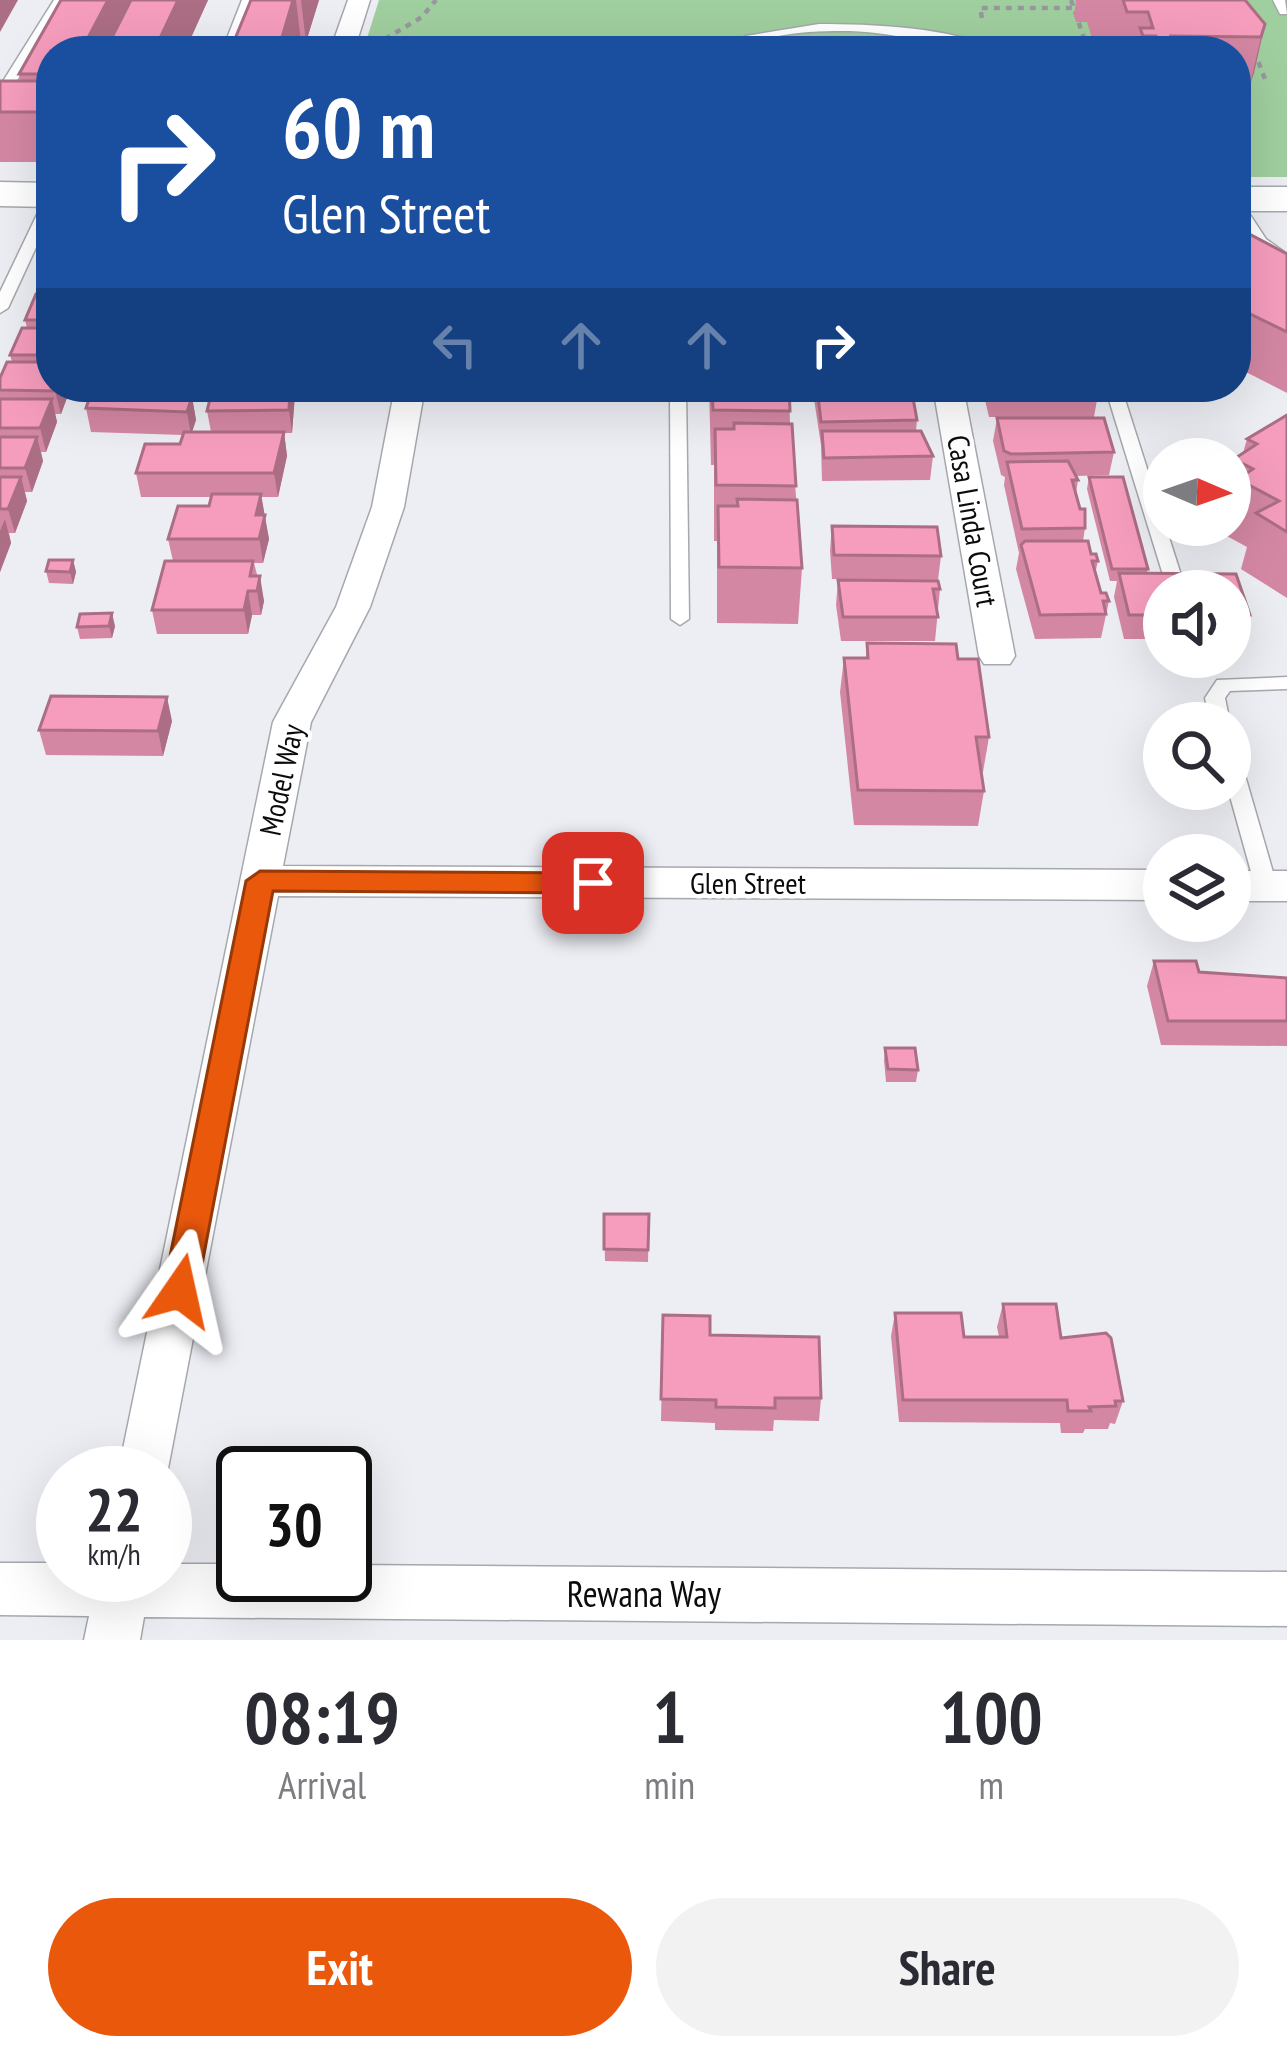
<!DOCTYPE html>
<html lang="en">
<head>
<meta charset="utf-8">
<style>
	:root { --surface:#fff; --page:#f2f2f3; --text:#2b2b33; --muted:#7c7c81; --accent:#ea580c }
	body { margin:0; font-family:"PT Sans Narrow",sans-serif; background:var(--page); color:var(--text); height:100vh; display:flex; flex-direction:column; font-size:45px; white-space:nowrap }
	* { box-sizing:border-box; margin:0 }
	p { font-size:39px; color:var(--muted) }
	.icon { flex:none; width:66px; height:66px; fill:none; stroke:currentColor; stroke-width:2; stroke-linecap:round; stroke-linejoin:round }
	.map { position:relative; height:1640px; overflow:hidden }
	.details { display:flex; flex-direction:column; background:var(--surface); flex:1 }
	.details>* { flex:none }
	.hud { position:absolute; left:36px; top:36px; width:1215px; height:366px; border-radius:48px; box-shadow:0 12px 48px #0002; background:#1a4fa0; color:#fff; overflow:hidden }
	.needle { width:78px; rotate:92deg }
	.fabs { position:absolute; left:1143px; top:438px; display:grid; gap:24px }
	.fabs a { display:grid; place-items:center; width:108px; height:108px; border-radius:50%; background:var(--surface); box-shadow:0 12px 48px #0002; font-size:60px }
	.speed { position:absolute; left:36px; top:1446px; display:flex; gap:24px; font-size:60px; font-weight:700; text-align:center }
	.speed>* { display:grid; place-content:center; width:156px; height:156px; border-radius:50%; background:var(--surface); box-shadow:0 12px 48px #0002; line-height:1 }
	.speed small { font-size:30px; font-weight:400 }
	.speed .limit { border:6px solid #111; border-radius:18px; background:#fff; color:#111 }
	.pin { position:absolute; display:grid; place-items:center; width:102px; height:102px; color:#fff; margin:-51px; border-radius:24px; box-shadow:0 6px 18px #0006 }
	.me { position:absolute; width:132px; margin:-66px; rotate:11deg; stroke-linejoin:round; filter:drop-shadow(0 0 9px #0008) }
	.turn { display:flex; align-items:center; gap:42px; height:252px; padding:0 48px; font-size:54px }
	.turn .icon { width:156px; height:156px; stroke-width:2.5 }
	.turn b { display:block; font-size:84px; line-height:102px }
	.lanes { display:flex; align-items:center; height:114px; padding:0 48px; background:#0003; justify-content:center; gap:60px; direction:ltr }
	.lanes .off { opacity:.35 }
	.eta { display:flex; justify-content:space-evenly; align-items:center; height:204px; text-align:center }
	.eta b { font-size:72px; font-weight:700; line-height:84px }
	.primary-button { display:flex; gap:24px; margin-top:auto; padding:24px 48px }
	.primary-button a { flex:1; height:138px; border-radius:72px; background:var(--accent); color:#fff; font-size:48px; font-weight:700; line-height:138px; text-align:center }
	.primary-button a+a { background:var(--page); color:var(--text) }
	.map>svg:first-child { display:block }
</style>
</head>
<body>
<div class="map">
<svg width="1287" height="1640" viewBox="0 0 1287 1640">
	<rect width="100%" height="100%" fill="#eceef4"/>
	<!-- green -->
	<polygon fill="#a0cf9f" points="379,0 1287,0 1287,177 1236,177 1236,51 363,51"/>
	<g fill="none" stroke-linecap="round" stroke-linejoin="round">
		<defs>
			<g id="lane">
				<polygon points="54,0 66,0 7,97 0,101 0,86"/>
				<polygon points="242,0 254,0 234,51 222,51"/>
				<polygon points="1273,0 1285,0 1287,14 1280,14"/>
				<path d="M819,24C869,24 955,27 998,51C949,51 900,32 850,31C828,31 806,31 784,35C759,39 737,51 712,51L746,36Z"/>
				<polygon points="51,196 51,215 8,308 0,313 0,292 44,200"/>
				<path d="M1236,200L1241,201L1266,239L1287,254V266C1260,253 1236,231 1236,200Z"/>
				<polygon points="670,387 686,387 689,619 680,625 671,619"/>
				<polygon points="1105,387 1121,387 1182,578 1180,582 1173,584 1164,578"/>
				<polygon points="1287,677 1287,689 1230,691 1225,698 1230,723 1210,723 1205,698 1217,680"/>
				<polygon points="1230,751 1240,758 1277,886 1274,892 1258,892 1255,886 1228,789"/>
			</g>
			<g id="street">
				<polygon points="348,0 370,0 354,51 330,51"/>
				<polygon points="395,387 425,387 404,507 370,607 311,722 283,866 1164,870 1164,900 278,896 165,1484 165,1473 118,1473 273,722 336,607 372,507"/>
				<polygon points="933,387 963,387 1015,656 1010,664 984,664 979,656"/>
				<rect x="1230" y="871" width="57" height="30"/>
				<polygon points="0,1563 63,1563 63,1575 165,1575 165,1564 243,1564 243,1575 345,1575 345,1565 1287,1572 1287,1626 144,1617 140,1640 84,1640 89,1616 0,1615"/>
			</g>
			<g id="secondary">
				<polygon points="0,182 51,183 51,207 0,206"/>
				<rect x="1236" y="187" width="51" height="24"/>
			</g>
		</defs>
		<!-- lane casing -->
		<use href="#lane" stroke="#a5a8ad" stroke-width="3"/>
		<!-- street casing -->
		<use href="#street" stroke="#a5a8ad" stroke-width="3"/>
		<!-- secondary casing -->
		<use href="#secondary" stroke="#a5a8ad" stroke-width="3"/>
		<!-- path -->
		<g stroke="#97989c" stroke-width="4.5" stroke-dasharray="6 6" stroke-linecap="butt">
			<polyline points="1071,0 1088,50 1108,51"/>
			<polyline points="982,18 980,8 1081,8"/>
			<polyline points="385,39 422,17 436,0"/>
			<polyline points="1024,48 1086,41"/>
			<polyline points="1254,51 1265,79"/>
		</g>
		<!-- lane -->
		<use href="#lane" fill="#fff" fill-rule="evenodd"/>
		<!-- street -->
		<use href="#street" fill="#fff" fill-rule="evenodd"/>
		<!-- secondary -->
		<use href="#secondary" fill="#fff" fill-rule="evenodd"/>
	</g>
	<!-- wall -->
	<g fill="#d487a3">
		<polygon points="61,0 208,0 185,51 51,51 51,162 0,162 0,81 20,81 19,74"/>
		<polygon points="251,0 319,0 306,42 301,42 298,51 230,51"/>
		<polygon points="1076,0 1245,0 1265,24 1250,85 1236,85 1236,51 1116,51 1114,45 1094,45 1087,22 1076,22 1074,15"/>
		<polygon points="1236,227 1287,254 1287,393 1236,367"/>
		<polygon points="51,263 51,387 71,387 61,414 55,414 57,422 46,452 41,452 43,461 32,492 25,492 27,501 15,533 9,533 11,543 0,572 0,378 12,362 10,355 27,328 25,320 41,294 39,288"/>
		<polygon points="709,387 789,387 790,424 802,568 798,624 717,623 717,541 714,541 714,465 711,465"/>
		<polygon points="815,387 898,387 897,391 871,391 872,398 917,420 916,431 933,456 930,480 822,481 821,445 814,399"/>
		<polygon points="982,387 1096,387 1098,394 1094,417 989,417"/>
		<polygon points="295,394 292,433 284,433 287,456 278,497 261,497 269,539 263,563 254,563 264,601 261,615 252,615 248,634 157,634 152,610 173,561 168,539 209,506 212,497 141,497 136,473 180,444 183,435 91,432 86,408 152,397 192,397 196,420 192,432 211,432 207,411"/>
		<polygon points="1287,415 1287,598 1241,569 1247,547 1223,534 1226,525 1230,525 1230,475 1234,459 1243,453 1247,439"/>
		<polygon points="997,418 1114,452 1109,475 1076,476 1078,480 1076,493 1085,528 1083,541 1098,561 1095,574 1101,593 1109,601 1101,638 1035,639 1016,569 1019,553 1004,485 1005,477 1001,475 993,441"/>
		<polygon points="1089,477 1123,477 1148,569 1147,573 1236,574 1250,615 1244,639 1230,639 1230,591 1164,591 1164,639 1124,639 1114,597 1117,581 1110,581 1087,489"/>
		<polygon points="832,526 941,556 938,580 832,579 830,550"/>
		<polygon points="73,560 76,572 73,584 49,583 46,571"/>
		<polygon points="838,580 940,589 935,641 841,641 836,605"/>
		<polygon points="115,626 112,638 80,639 77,627"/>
		<polygon points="867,643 958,659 989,737 983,772 981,772 984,791 978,826 854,825 840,692 844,658 866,658"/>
		<polygon points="172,721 163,756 46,755 39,730"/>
		<polygon points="1154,961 1199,972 1287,978 1287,1046 1161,1045 1147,986"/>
		<polygon points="885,1048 918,1070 916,1082 886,1082 884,1060"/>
		<polygon points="604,1214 649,1214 648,1262 605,1261"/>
		<polygon points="1003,1304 1061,1338 1123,1401 1115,1424 1110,1423 1108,1429 1085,1429 1083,1433 1061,1433 1060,1423 899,1422 891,1336 895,1313 964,1337 999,1337 997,1327"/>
		<polygon points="663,1315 710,1335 821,1398 819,1421 774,1420 773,1431 715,1430 715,1423 661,1421"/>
	</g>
	<!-- shaded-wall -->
	<g fill="#ac6e84">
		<polygon points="0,0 18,0 0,32"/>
		<polygon points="108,0 139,0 115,51 81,51"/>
		<polygon points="178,0 208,0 185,51 154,51"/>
		<polygon points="293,0 296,0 301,42 298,51 278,51"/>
		<polygon points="301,0 319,0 306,42"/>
		<polygon points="1265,24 1254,73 1250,85 1261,37"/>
		<polygon points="57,387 71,387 61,414 55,391"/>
		<polygon points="143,387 155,387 148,410 140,397"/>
		<polygon points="290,387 294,387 295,394 292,433 289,410"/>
		<polygon points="192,397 196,420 191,435 187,412"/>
		<polygon points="52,399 57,422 46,452 40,428"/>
		<polygon points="284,432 287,456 278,497 274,473"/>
		<polygon points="37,437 43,461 32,492 25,468"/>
		<polygon points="21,477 27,501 15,533 8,509"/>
		<polygon points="261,494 269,539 263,563 256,515"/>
		<polygon points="5,519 11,543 0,572 0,531"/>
		<polygon points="73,560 76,572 73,584 70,572"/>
		<polygon points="260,576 264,601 261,615 257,591"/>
		<polygon points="248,591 252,615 248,634 244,610"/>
		<polygon points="112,613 115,626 112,638 109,626"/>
		<polygon points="167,697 172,721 163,756 158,731"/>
	</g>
	<!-- building -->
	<g fill="#f69dbd" stroke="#ac6e84" stroke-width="3">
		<polygon points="61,0 108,0 81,51 51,51 51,74 19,74"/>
		<polygon points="131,0 178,0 154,51 105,51"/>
		<polygon points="251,0 293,0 278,51 230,51"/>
		<polygon points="1123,0 1245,0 1265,24 1261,37 1171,36 1173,41 1158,41 1156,36 1143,36 1140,28 1153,28 1148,12 1127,12"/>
		<rect x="0" y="81" width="51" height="31"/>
		<polygon points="1236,227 1287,254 1287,332 1236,307"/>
		<polygon points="50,263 51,288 39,288"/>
		<polygon points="36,294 51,294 51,320 25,320"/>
		<polygon points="22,328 51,328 51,355 10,355"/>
		<polygon points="7,362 51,362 51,387 57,387 55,391 0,390 0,378"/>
		<polygon points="93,387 143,387 140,397 192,397 187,412 86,408"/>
		<polygon points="213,387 290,387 289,410 207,411"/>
		<polygon points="712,387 789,387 790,411 713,410"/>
		<polygon points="817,387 870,387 872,398 913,398 917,420 821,422"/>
		<polygon points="991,387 1096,387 1098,394 992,393"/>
		<polygon points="0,399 52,399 40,428 0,428"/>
		<polygon points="1287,415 1287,532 1256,513 1279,501 1238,479 1253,469 1234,459 1257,444 1247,439"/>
		<polygon points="997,418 1104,418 1114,452 1011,454 1004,451"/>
		<polygon points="734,423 792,424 796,486 716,485 715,429 734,429"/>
		<polygon points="822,431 921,431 933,456 824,458"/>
		<polygon points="184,432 284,432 274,473 136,473 145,444 180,444"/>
		<polygon points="0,437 37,437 25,468 0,468"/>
		<polygon points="1068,461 1078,480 1072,480 1080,509 1085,509 1085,528 1022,529 1007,462"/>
		<polygon points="0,477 21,477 8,509 0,509"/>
		<polygon points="1089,477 1123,477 1148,569 1112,569"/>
		<polygon points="212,494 261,494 256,515 265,515 259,539 168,539 178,506 209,506"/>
		<polygon points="737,499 797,500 802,568 719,567 718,506 738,506"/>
		<polygon points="832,526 937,527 941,556 834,555"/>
		<polygon points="1025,541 1088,541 1091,554 1096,554 1098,561 1092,561 1101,593 1106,593 1109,601 1103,601 1106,614 1040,615 1021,545"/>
		<polygon points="49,560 73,560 70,572 46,571"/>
		<polygon points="165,561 253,561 250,576 260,576 257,591 248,591 244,610 152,610"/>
		<polygon points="1119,573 1236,574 1250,615 1230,615 1230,591 1164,591 1164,615 1129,615"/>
		<polygon points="838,580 938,581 940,589 933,589 938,617 843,617"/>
		<polygon points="112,613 109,626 77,627 80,614"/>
		<polygon points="867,643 956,644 958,659 978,659 989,737 976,737 984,791 858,790 844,658 868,658"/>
		<polygon points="51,696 167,697 158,731 39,730"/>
		<polygon points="1154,961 1196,961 1199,972 1287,978 1287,1021 1168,1021"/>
		<polygon points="885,1048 915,1048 918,1070 888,1069"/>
		<polygon points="604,1214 649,1214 648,1250 604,1249"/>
		<polygon points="1003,1304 1056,1304 1061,1338 1106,1333 1111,1338 1123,1401 1115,1401 1116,1406 1089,1407 1091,1411 1068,1411 1067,1400 903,1400 895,1313 961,1313 964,1337 1007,1337"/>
		<polygon points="663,1315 710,1316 710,1335 819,1337 821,1398 775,1398 775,1408 716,1407 716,1400 661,1399"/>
	</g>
	<!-- route -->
	<polygon fill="#ea580c" stroke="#983908" stroke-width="3" points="260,871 593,873 607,883 593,893 273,891 197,1291 192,1301 180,1306 168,1301 163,1291 246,881"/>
	<g text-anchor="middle" stroke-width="9" stroke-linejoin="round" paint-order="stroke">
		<!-- street labels -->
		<g font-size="30" fill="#0b0b0d" stroke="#fff">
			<text transform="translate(972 521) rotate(80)" y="10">Casa Linda Court</text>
			<text transform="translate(282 780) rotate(-78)" y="10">Model Way</text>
			<text x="748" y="894">Glen Street</text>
		</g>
		<!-- near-street labels -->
		<g font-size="36" fill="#0b0b0d" stroke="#fff">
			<text x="644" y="1607">Rewana Way</text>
		</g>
	</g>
</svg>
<div class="fabs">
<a><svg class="needle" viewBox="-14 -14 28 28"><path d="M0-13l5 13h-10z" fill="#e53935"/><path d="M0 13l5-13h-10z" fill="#7c7c81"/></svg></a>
<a><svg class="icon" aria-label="sound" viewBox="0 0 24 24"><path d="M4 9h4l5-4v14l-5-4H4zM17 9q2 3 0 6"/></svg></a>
<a><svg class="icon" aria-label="search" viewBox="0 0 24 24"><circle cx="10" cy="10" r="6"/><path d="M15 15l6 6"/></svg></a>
<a><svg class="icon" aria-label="layers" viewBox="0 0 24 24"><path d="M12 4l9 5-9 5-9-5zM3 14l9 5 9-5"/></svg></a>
</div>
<div class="speed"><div>22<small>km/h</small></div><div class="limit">30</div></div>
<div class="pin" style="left:593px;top:883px;background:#d93025"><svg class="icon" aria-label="arrive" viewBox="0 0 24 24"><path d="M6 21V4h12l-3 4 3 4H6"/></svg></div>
<svg class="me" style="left:180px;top:1291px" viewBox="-20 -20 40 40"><path d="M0-17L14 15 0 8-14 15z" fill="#ea580c" stroke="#fff" stroke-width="4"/></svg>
<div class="hud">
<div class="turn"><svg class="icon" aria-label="right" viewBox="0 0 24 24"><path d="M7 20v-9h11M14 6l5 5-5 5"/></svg><div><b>60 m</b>Glen Street</div></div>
<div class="lanes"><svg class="icon off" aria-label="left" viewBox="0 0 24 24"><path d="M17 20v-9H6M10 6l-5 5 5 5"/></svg><svg class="icon off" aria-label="ahead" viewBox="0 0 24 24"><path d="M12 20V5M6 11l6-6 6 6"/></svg><svg class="icon off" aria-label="ahead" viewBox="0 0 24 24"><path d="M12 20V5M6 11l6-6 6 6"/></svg><svg class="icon" aria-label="right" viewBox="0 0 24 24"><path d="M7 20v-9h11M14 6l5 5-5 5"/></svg></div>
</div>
</div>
<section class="details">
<div class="eta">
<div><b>08:19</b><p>Arrival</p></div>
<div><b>1</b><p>min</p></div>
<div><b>100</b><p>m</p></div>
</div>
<div class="primary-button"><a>Exit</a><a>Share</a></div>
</section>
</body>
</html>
